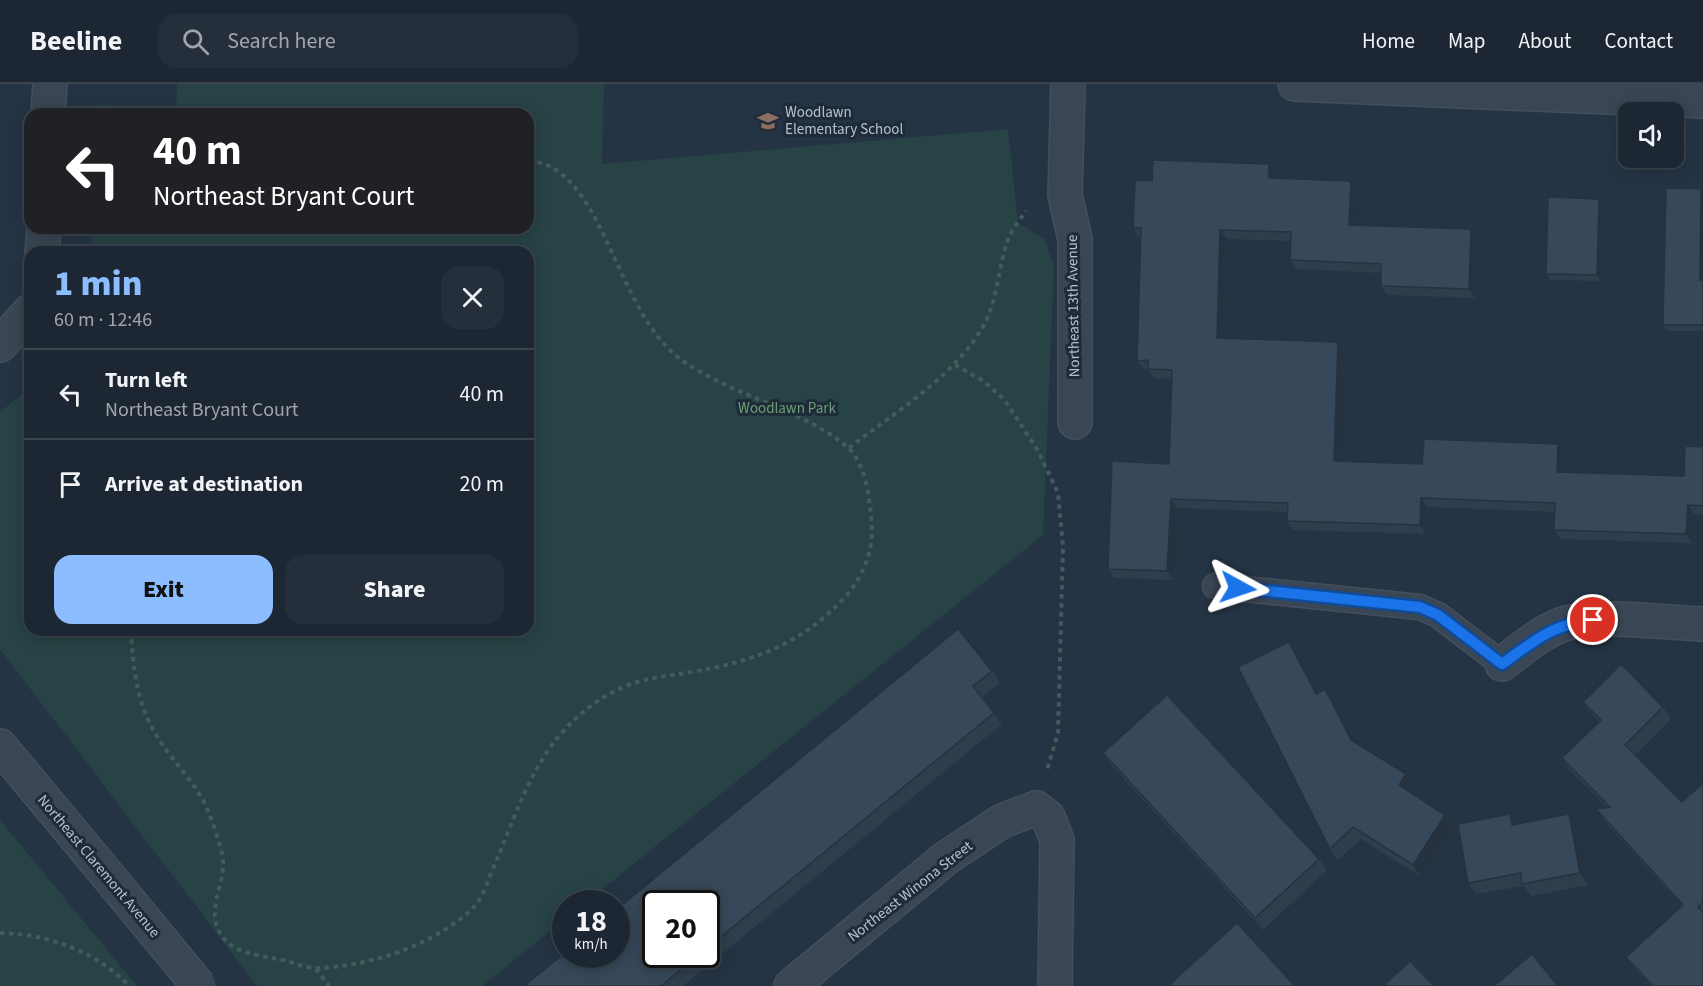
<!DOCTYPE html>
<html lang="en">
<head>
<meta charset="utf-8">
<style>
	:root { --surface:#1c2733; --page:#252f3b; --text:#f1f3f6; --muted:#a0a5ac; --line:#3a444e; --accent:#8cbdfe }
	body { margin:0; font-family:"Source Sans 3",sans-serif; background:var(--page); color:var(--text); height:100vh; display:flex; flex-direction:column; font-size:22px; white-space:nowrap }
	* { box-sizing:border-box; margin:0 }
	p { font-size:20px; color:var(--muted) }
	.icon { flex:none; width:33px; height:33px; fill:none; stroke:currentColor; stroke-width:2; stroke-linecap:round; stroke-linejoin:round }
	.map { position:relative; flex:1; overflow:hidden }
	.panel { position:absolute; left:24px; top:162px; width:510px; height:390px; display:flex; flex-direction:column; background:var(--surface); border-radius:18px; box-shadow:0 3px 15px #0003,0 0 0 2px var(--line) }
	.panel>* { flex:none }
	.top-card { position:absolute; left:24px; top:24px; width:510px; height:126px; border-radius:18px; box-shadow:0 3px 15px #0003,0 0 0 2px var(--line); background:#202124; color:#fff; overflow:hidden }
	.fabs { position:absolute; left:1618px; top:18px; display:grid; gap:12px }
	.fabs a { display:grid; place-items:center; width:66px; height:66px; border-radius:12px; background:var(--surface); box-shadow:0 3px 15px #0003,0 0 0 2px var(--line); font-size:30px }
	.speed { position:absolute; left:552px; top:806px; display:flex; gap:12px; font-size:30px; font-weight:700; text-align:center }
	.speed>* { display:grid; place-content:center; width:78px; height:78px; border-radius:50%; background:var(--surface); box-shadow:0 3px 15px #0003,0 0 0 2px var(--line); line-height:1 }
	.speed small { font-size:15px; font-weight:400 }
	.speed .limit { border:3px solid #111; border-radius:9px; background:#fff; color:#111 }
	.pin { position:absolute; display:grid; place-items:center; width:51px; height:51px; color:#fff; margin:-26px; border:3px solid #fff; border-radius:50%; box-shadow:0 2px 6px #0007 }
	.me { position:absolute; width:66px; margin:-33px; rotate:95deg; stroke-linejoin:round; filter:drop-shadow(0 0 4px #0008) }
	.turn { display:flex; align-items:center; gap:21px; height:126px; padding:0 30px; font-size:27px }
	.turn .icon { width:78px; height:78px; stroke-width:2.5 }
	.turn b { display:block; font-size:42px; line-height:51px }
	.round { display:grid; place-items:center; flex:none; width:63px; height:63px; border-radius:18px; background:var(--page) }
	.head { display:flex; align-items:center; justify-content:space-between; height:102px; padding:0 30px }
	h1 { font-size:36px; font-weight:800; line-height:45px; color:var(--accent) }
	.button { display:flex; gap:12px; margin-top:auto; padding:12px 30px }
	.button a { flex:1; height:69px; border-radius:18px; background:var(--accent); color:#111; font-size:24px; font-weight:800; line-height:69px; text-align:center }
	.button a+a { background:var(--page); color:var(--text) }
	ul { padding:0; list-style:none }
	li { display:flex; align-items:center; gap:18px; height:90px; padding:0 30px; border-top:2px solid var(--line) }
	li div { flex:1 }
	li b { display:block; font-size:22px }
	li em { font-style:normal }
	header { display:flex; align-items:center; gap:36px; box-sizing:border-box; height:84px; padding:0 30px; background:var(--surface); border-bottom:2px solid var(--line) }
	header strong { font-size:28px }
	nav { display:flex; gap:33px; margin-inline-start:auto; font-size:21px }
	.search { width:420px; height:54px; background:var(--page); display:flex; align-items:center; gap:15px; box-sizing:border-box; padding:0 21px; border-radius:18px; color:var(--muted); font-size:22px }
	.map>svg:first-child { display:block }
</style>
</head>
<body>
<header>
<strong>Beeline</strong>
<div class="search"><svg class="icon" aria-label="search" viewBox="0 0 24 24"><circle cx="10" cy="10" r="6"/><path d="M15 15l6 6"/></svg>Search here</div>
<nav><a>Home</a><a>Map</a><a>About</a><a>Contact</a></nav>
</header>
<div class="map">
<svg width="1703" height="902" viewBox="0 0 1703 902">
	<rect width="100%" height="100%" fill="#253444"/>
	<!-- green -->
	<g fill="#274345">
		<polygon points="177,0 604,0 602,80 1008,45 1018,139 1045,155 1054,183 1043,451 585,819 566,819 565,835 482,902 257,902 0,565 0,328 30,304 30,546 528,546 528,168 91,168 92,144 528,144 528,30 96,30 96,21 176,24"/>
		<polygon points="0,736 137,902 0,902"/>
	</g>
	<g fill="none" stroke-linecap="round" stroke-linejoin="round">
		<defs>
			<polyline id="lane" points="1215,502 1420,523 1438,531 1502,580"/>
			<g id="street">
				<polyline points="1068,0 1065,111 1075,155 1075,338"/>
				<polyline points="1295,0 1703,17"/>
				<polyline points="48,30 50,0"/>
				<polyline points="42,168 44,144"/>
				<polyline points="0,261 30,227"/>
				<path d="M1502,580C1521,566 1542,547 1564,540C1597,529 1667,539 1703,540"/>
				<polyline points="0,662 104,787"/>
				<polyline points="791,902 946,774 1002,737 1036,724 1048,733 1057,756 1055,902"/>
			</g>
		</defs>
		<!-- lane casing -->
		<use href="#lane" stroke="#444f5d" stroke-width="27"/>
		<!-- street casing -->
		<use href="#street" stroke="#444f5d" stroke-width="36"/>
		<!-- path -->
		<g stroke="#415c5c" stroke-width="4" stroke-dasharray="4.5 4.5" stroke-linecap="butt">
			<polyline points="955,281 982,296 1003,314 1037,365 1058,409 1063,463 1058,649 1047,686"/>
			<path d="M849,364C895,328 959,290 986,237C997,214 998,187 1006,162C1009,149 1018,138 1026,127"/>
			<path d="M131,546C133,585 137,621 158,654C172,676 192,696 204,718C210,730 222,763 223,776C225,799 208,823 218,845C227,868 256,871 277,875C291,877 306,885 319,884C371,882 433,861 471,826C483,815 488,795 495,780C515,733 531,680 568,642C582,628 598,615 617,606C641,594 666,592 692,588C755,577 802,560 845,513C865,491 875,462 871,433C869,409 865,377 845,361C797,323 733,312 683,277C621,233 609,118 553,84C546,80 536,78 528,75"/>
			<path d="M0,849C48,850 96,867 129,902"/>
			<polyline points="316,885 329,902"/>
		</g>
		<!-- lane -->
		<use href="#lane" stroke="#3a4653" stroke-width="24"/>
		<!-- street -->
		<use href="#street" stroke="#3a4653" stroke-width="33"/>
		<defs>
			<polyline id="street-bridge" points="104,787 199,902"/>
		</defs>
		<!-- street-bridge casing -->
		<use href="#street-bridge" stroke="#444f5d" stroke-width="36" stroke-linecap="butt"/>
		<!-- street-bridge -->
		<use href="#street-bridge" stroke="#3a4653" stroke-width="33"/>
	</g>
	<!-- wall -->
	<g fill="#2f3e4d" fill-rule="evenodd">
		<polygon points="1269,80 1276,89 1275,94 1351,97 1358,106 1356,141 1477,154 1475,214 1387,211 1381,202 1381,189 1297,185 1290,176 1291,157 1227,155 1223,254 1345,267 1341,377 1422,380 1564,369 1563,388 1684,392 1703,363 1703,431 1694,430 1692,459 1561,455 1554,446 1555,428 1427,423 1426,450 1293,446 1287,437 1288,428 1177,424 1173,496 1114,494 1108,485 1169,380 1172,295 1154,294 1148,286 1144,286 1137,277 1141,153 1139,153 1133,144 1152,97"/>
		<polygon points="1703,108 1703,247 1668,247 1663,241"/>
		<polygon points="1599,115 1603,121 1601,197 1550,196 1546,190"/>
		<polygon points="1298,569 1318,609 1334,617 1354,658 1406,690 1414,702 1410,708 1453,742 1421,793 1361,755 1338,776 1330,765"/>
		<path d="M992,587L1000,599L981,614L1002,640L683,902H524ZM706,819V870H656Z"/>
		<polygon points="1583,618 1663,623 1671,635 1635,671 1682,718 1703,699 1703,902 1651,902 1635,885 1626,873 1682,822 1604,737 1596,725 1607,723 1570,686 1562,674 1599,638 1591,629"/>
		<polygon points="1103,669 1319,775 1327,786 1263,846 1111,681"/>
		<polygon points="1510,730 1517,740 1577,742 1588,801 1531,812 1524,802 1476,810 1468,799"/>
	</g>
	<!-- shaded-wall -->
	<g fill="#26323f">
		<polygon points="1269,80 1276,89 1275,103 1269,94"/>
		<polygon points="1351,97 1358,106 1356,150 1349,141"/>
		<polygon points="1701,105 1703,108 1703,201 1700,196"/>
		<polygon points="1599,115 1603,121 1601,197 1597,191"/>
		<polygon points="1471,145 1477,154 1475,214 1469,205"/>
		<polygon points="1220,146 1227,155 1223,263 1217,254"/>
		<polygon points="1338,258 1345,267 1341,386 1334,377"/>
		<polygon points="1558,360 1564,369 1563,397 1557,388"/>
		<polygon points="1421,414 1427,423 1426,450 1420,441"/>
		<polygon points="1171,415 1177,424 1173,496 1167,487"/>
		<polygon points="1688,421 1694,430 1692,459 1686,450"/>
		<polygon points="1289,558 1298,569 1324,621 1316,610"/>
		<polygon points="1325,605 1334,617 1359,667 1351,656"/>
		<polygon points="1406,690 1414,702 1407,713 1399,701"/>
		<polygon points="1510,730 1518,742 1512,741"/>
		<polygon points="1569,730 1577,742 1588,801 1580,789"/>
		<polygon points="1445,731 1453,742 1421,793 1413,781"/>
	</g>
	<!-- building -->
	<g fill="#37485a" stroke="#26323f" stroke-width="1.5">
		<polygon points="1153,76 1269,80 1269,94 1351,97 1349,141 1471,145 1469,205 1381,202 1381,180 1290,176 1291,148 1220,146 1217,254 1338,258 1334,377 1422,380 1424,355 1558,360 1557,388 1684,392 1685,362 1703,363 1703,422 1688,421 1686,450 1554,446 1555,419 1421,414 1420,441 1287,437 1288,419 1171,415 1167,487 1108,485 1112,377 1169,380 1172,286 1148,285 1148,276 1137,277 1141,144 1133,144 1135,96 1152,97"/>
		<polygon points="1666,104 1701,105 1700,196 1703,197 1703,241 1663,241"/>
		<polygon points="1548,113 1599,115 1597,191 1546,190"/>
		<polygon points="958,545 992,587 973,602 994,629 706,865 706,819 656,819 656,870 700,870 661,902 524,902 566,868 566,870 616,870 616,826"/>
		<polygon points="1289,558 1316,610 1325,605 1351,656 1406,690 1399,701 1445,731 1413,781 1353,743 1330,765 1238,583"/>
		<polygon points="1621,580 1663,623 1625,661 1682,718 1703,699 1703,818 1698,823 1703,828 1703,902 1653,902 1626,873 1683,821 1596,725 1610,723 1562,674 1601,636 1583,618"/>
		<polygon points="1167,611 1319,775 1255,834 1103,669"/>
		<polygon points="1510,730 1512,741 1569,730 1580,789 1522,800 1521,789 1468,799 1458,740"/>
		<polygon points="1237,839 1295,902 1168,902"/>
		<polygon points="1532,870 1558,902 1494,902"/>
		<polygon points="1410,877 1434,902 1383,902"/>
	</g>
	<g fill="none" stroke-linecap="round" stroke-linejoin="round">
		<defs>
			<path id="route" d="M1238,504L1420,523L1438,531L1502,580C1536,556 1550,541 1593,536"/>
		</defs>
		<!-- route casing -->
		<use href="#route" stroke="#114b97" stroke-width="15"/>
		<!-- route -->
		<use href="#route" stroke="#1a73e8" stroke-width="10"/>
	</g>
	<!-- icons -->
	<defs>
		<symbol id="school-bare" viewBox="-9 -9 18 18"><path d="M0-5L7-2L0 1L-7-2ZM-4 1L0 2.5L4 1V4Q0 6-4 4Z" fill="#8d6e63" stroke="#1e2b39" stroke-width="2.5" paint-order="stroke"/></symbol>
	</defs>
	<g fill-rule="evenodd">
		<use href="#school-bare" x="753" y="22" width="30" height="30"/>
	</g>
	<g text-anchor="middle" stroke-width="6" stroke-linejoin="round" paint-order="stroke">
		<!-- poi labels -->
		<g font-size="15" fill="#b7c1cd" stroke="#1e2b39" text-anchor="start">
			<text x="785" y="33">Woodlawn<tspan x="785" dy="17">Elementary School</tspan></text>
		</g>
		<!-- street labels -->
		<g font-size="15" fill="#b7c1cd" stroke="#1e2b39">
			<text transform="translate(1073 222) rotate(-91)" y="5">Northeast 13th Avenue</text>
			<text transform="translate(99 782) rotate(50)" y="5">Northeast Claremont Avenue</text>
			<text transform="translate(910 807) rotate(-38)" y="5">Northeast Winona Street</text>
		</g>
		<!-- park labels -->
		<g font-size="15" fill="#6d9f76" stroke="#1e2b39">
			<text x="787" y="329">Woodlawn Park</text>
		</g>
	</g>
</svg>
<div class="fabs">
<a><svg class="icon" aria-label="sound" viewBox="0 0 24 24"><path d="M4 9h4l5-4v14l-5-4H4zM17 9q2 3 0 6"/></svg></a>
</div>
<div class="speed"><div>18<small>km/h</small></div><div class="limit">20</div></div>
<div class="pin" style="left:1593px;top:536px;background:#d93025"><svg class="icon" aria-label="arrive" viewBox="0 0 24 24"><path d="M6 21V4h12l-3 4 3 4H6"/></svg></div>
<svg class="me" style="left:1238px;top:504px" viewBox="-20 -20 40 40"><path d="M0-17L14 15 0 8-14 15z" fill="#1a73e8" stroke="#fff" stroke-width="4"/></svg>
<div class="top-card">
<div class="turn"><svg class="icon" aria-label="left" viewBox="0 0 24 24"><path d="M17 20v-9H6M10 6l-5 5 5 5"/></svg><div><b>40 m</b>Northeast Bryant Court</div></div>
</div>
<section class="panel">
<div class="head"><div><h1>1 min</h1><p>60 m · 12:46</p></div><a class="round"><svg class="icon" aria-label="close" viewBox="0 0 24 24"><path d="M6 6l12 12M18 6L6 18"/></svg></a></div>
<ul>
<li><svg class="icon" aria-label="left" viewBox="0 0 24 24"><path d="M17 20v-9H6M10 6l-5 5 5 5"/></svg><div><b>Turn left</b><p>Northeast Bryant Court</p></div><em>40 m</em></li>
<li><svg class="icon" aria-label="arrive" viewBox="0 0 24 24"><path d="M6 21V4h12l-3 4 3 4H6"/></svg><div><b>Arrive at destination</b></div><em>20 m</em></li>
</ul>
<div class="button"><a>Exit</a><a>Share</a></div>
</section>
</div>
</body>
</html>
